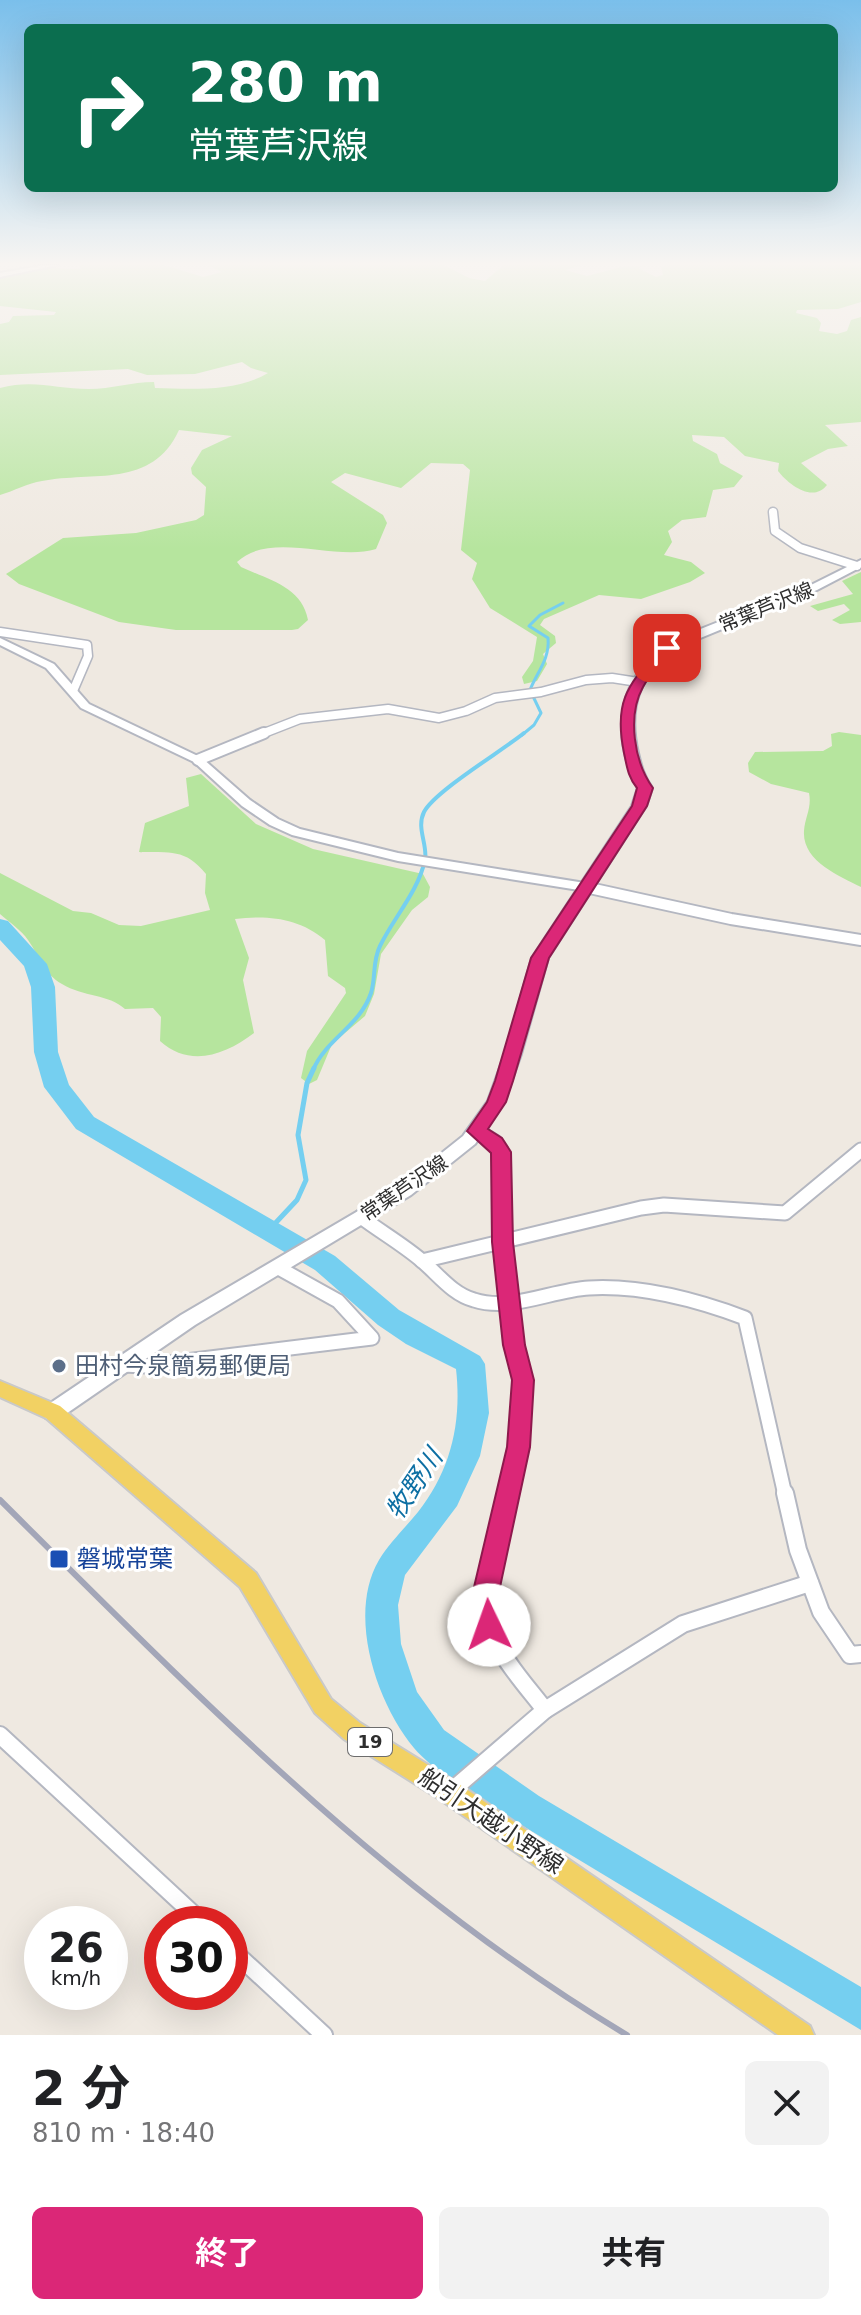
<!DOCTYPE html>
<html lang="ja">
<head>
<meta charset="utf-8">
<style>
	:root { --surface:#fff; --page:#f2f2f2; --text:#202124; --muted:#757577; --accent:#db2777 }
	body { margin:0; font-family:"DejaVu Sans","Noto Sans JP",sans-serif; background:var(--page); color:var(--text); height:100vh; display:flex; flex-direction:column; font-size:30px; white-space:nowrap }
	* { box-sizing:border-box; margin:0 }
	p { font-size:26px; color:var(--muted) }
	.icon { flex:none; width:44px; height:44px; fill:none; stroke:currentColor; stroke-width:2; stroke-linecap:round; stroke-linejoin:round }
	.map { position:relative; height:2035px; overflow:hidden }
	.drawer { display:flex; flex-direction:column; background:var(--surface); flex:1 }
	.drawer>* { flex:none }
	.banner { position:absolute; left:24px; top:24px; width:814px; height:168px; border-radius:12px; box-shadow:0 8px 32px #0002; background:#0b6e4f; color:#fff; overflow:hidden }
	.speed { position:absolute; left:24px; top:1906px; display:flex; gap:16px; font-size:40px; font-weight:700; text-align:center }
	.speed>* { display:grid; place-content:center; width:104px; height:104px; border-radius:50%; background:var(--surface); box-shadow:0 8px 32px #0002; line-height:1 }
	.speed small { font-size:20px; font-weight:400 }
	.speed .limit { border:12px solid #d22; background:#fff; color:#111 }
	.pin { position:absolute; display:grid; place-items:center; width:68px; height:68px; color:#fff; margin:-34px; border-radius:16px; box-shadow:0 4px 12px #0006 }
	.me { position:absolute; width:88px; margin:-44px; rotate:357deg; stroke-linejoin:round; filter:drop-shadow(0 0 6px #0008) }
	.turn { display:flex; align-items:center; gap:28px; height:168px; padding:0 32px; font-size:36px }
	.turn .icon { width:104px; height:104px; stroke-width:2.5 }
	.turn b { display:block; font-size:56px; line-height:68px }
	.round { display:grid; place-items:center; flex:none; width:84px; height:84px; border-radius:12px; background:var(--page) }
	.head { display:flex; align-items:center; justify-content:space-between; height:136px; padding:0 32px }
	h1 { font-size:48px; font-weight:700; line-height:60px }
	.action { display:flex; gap:16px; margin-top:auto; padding:16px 32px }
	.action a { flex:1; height:92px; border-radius:12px; background:var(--accent); color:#fff; font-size:32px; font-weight:700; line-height:92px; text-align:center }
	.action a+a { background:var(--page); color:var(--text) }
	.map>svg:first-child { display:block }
</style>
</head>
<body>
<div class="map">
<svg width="861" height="2035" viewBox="0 0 861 2035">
	<rect width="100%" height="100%" fill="#efe9e1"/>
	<!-- green -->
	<g fill="#b6e59e">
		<path d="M79,265H164L203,277L222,272L208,265H444L469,278L485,281L504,265H583L565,270L587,276L621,267L647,265L638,268L656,277L663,275L661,267L665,265H861V302L838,309L797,310L796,313L817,318L821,323L819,331L837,334L847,331L851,320L861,317V422L825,425L848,446L828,449L801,463L827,485C813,503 789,485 778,471L779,463L745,456L724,437L692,435L693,441L717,454L720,463L743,476L734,487L713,490L706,517L682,520L668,531L672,542L664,555L691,562L705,573L690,582L641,599L599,595L544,619L540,625L555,636L556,643L543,654L547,664L537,681L524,684L522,677L533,661L537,637L490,608L472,579L477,563L461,550L470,470L463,464L431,463L401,488L345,473L331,482L383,515L387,523L376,549C335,562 271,530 237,562L241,567C269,580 302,587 308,620L298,629L292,630H176L119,622L19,584L6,574L63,538L136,533L196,520L204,515L206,487L192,474L191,468L202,450L232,436L179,430C152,489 93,471 42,481C28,483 14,491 0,495V388C34,379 56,389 89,389C111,389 132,382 154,382L155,388C192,389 236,392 268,373L251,368L242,362L195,374L147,375L128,369L0,375V324L9,322L13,316L54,315L56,312L0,306V278L50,268L81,269Z"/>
		<polygon points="861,572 861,622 840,624 832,620 850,610 844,604 818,611 810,606 853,594 842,581"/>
		<path d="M839,732L861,735V887C839,876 802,861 804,831C805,817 812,808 809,793L771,784L749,772L748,763L755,752L823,751L832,746L831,734Z"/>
		<path d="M201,774L256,824L313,849L423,874L430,887L428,897L412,910L381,954L374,994L365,1016L332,1044L317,1080L309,1084L301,1078L307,1051L346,993L345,988L328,976L325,940C299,918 268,915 235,919L249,958L243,980L254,1033C225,1055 190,1068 160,1041L161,1017L153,1008L125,1009C109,994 83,997 62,984C43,973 40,957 28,940C21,930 9,922 0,914V873L73,911L91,913L119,925L141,926L210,910L205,893L206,874C185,848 170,853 139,852L145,823L189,806L186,778Z"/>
	</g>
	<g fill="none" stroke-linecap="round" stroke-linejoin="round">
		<!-- stream-far2 -->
		<path stroke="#75cff0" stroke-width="3" d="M522,735L534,725L541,713L530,690C537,672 550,659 548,638L529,626L540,615L563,603"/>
		<!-- stream-far1 -->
		<path stroke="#75cff0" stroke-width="4" d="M313,1070C326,1039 360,1026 371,993C376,978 372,962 380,946C394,917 418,892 425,860C428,845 416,828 424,812C435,791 502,751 524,733"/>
		<!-- stream -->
		<polyline stroke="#75cff0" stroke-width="5" points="268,1231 297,1200 306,1180 298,1135 307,1083 314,1068"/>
		<!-- river -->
		<path fill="#75cff0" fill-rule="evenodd" d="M0,919L8,921L47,964L55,987L58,1052L69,1085L94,1117L335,1256L399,1310L480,1356L485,1364L489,1413L480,1456L457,1506L405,1575L398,1605L401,1644L417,1692L444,1730L539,1796L861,1987V2030L513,1820C484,1802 435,1773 414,1748C376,1702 347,1614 379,1560C390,1542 405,1528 418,1512C451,1470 462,1422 456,1369L406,1344L378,1325L315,1270L76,1129L44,1087L34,1052L31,987L24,966L0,940Z"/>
		<defs>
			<g id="minor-far3">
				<polyline points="773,512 775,531 800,548 857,566"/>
				<polyline points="0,632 87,645 88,656 73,691"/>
				<polyline points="259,735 300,719 388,709 439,718 466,711 495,698 541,692 586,680 612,678 638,682"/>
			</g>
			<g id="minor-far2">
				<polyline points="198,760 264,733"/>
				<polyline points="585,887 731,919 861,940"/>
			</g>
			<g id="minor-far1">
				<polyline points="477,1131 495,1142 501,1152 502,1242 514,1345 523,1380 519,1447 508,1495"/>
				<path d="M361,1217C381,1232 402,1244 421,1260C438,1274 452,1294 474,1300C511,1312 552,1290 589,1288C641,1285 697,1300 745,1318L785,1495"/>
				<polyline points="422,1261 641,1208 664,1205 785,1213 861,1150"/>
				<polyline points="122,1365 145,1366 372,1338 338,1301 277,1267"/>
			</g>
			<g id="minor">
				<path d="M508,1493C500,1530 477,1591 490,1627C501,1659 525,1684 545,1710"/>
				<polyline points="785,1493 798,1550 821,1612 850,1655 861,1654"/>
				<polyline points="0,1735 204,1924"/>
				<polyline points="450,1792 545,1710 683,1624 810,1583"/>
				<polyline points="230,1948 324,2035"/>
			</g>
			<g id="tertiary">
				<polygon points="45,265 58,265 0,277 0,273"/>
				<polygon points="0,638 54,664 89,704 202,758 250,800 278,819 300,829 398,853 585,883 591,887 585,891 398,861 292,835 270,825 242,806 194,762 81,708 46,668 0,645"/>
			</g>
			<path id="secondary" d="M861,560V567L817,590L681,646C640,672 627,705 638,753C641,766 644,777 652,788L646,806L548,958L521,1054L504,1102L475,1144L411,1195L195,1325L60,1418L53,1420L46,1418L43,1412L46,1406L181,1315L399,1187L463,1136L488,1101L505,1054L532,958L632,806L638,788C631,777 628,766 625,753C614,705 632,667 673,640L809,586Z"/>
			<polygon id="primary" points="0,1381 60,1406 256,1573 331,1699 360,1723 459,1784 810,2026 814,2035 778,2035 441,1800 344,1739 315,1713 240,1587 46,1418 0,1397"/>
		</defs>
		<!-- minor-far3 casing -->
		<use href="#minor-far3" stroke="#b4b7c1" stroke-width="11"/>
		<!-- minor-far2 casing -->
		<use href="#minor-far2" stroke="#b4b7c1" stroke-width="14"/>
		<!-- minor-far1 casing -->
		<use href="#minor-far1" stroke="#b4b7c1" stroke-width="17"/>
		<!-- minor casing -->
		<use href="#minor" stroke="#b4b7c1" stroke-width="20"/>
		<!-- tertiary casing -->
		<use href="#tertiary" stroke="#b4b7c1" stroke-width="4"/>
		<!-- secondary casing -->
		<use href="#secondary" stroke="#b4b7c1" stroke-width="4"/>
		<!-- primary casing -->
		<use href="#primary" stroke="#c9c9c9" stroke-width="4"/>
		<!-- minor-far3 -->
		<use href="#minor-far3" stroke="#fff" stroke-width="8"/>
		<!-- minor-far2 -->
		<use href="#minor-far2" stroke="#fff" stroke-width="10"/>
		<!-- minor-far1 -->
		<use href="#minor-far1" stroke="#fff" stroke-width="13"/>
		<!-- minor -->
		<use href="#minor" stroke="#fff" stroke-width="16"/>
		<!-- tertiary -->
		<use href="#tertiary" fill="#fff" fill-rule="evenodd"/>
		<!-- secondary -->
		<use href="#secondary" fill="#fff" fill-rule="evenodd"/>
		<!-- primary -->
		<use href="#primary" fill="#f2d163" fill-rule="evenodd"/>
		<!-- rail -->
		<path stroke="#a3a6b8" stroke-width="6" d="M0,1500C195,1694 389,1893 627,2035"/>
	</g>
	<!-- sky -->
	<linearGradient id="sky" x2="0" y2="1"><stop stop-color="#7abfeb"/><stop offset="0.48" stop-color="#f8f5f2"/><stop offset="1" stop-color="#f8f5f2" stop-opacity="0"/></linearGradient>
	<rect width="861" height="549" fill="url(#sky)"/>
	<!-- route -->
	<path fill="#db2777" stroke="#8e194d" stroke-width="2" d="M667,644L674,648C665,661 650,673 643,687C627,716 634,762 653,788L647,806L549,958L513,1081L506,1102L488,1129L502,1138L511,1152L513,1242L525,1345L534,1380L530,1447L500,1587L502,1625L498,1633L489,1636L480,1633L476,1625L474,1587L507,1447L512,1380L503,1345L492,1242L491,1153L467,1131L487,1102L495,1081L531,958L632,806L637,788C628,777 627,767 624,753C613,699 629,685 662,645Z"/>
	<!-- markers -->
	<circle fill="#5c6f8a" stroke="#fff" stroke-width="3" cx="59" cy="1366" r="8"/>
	<rect fill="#1a4fb4" stroke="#fff" stroke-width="3" x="49" y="1549" width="20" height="20" rx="4"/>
	<g text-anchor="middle" stroke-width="6" stroke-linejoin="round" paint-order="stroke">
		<!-- shield labels -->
		<rect fill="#fff" stroke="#6d6d6d" stroke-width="2" x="348" y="1728" width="44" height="28" rx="6"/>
		<g font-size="18" font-weight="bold" fill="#2e2e2e">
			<text x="370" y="1748">19</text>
		</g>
		<!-- street labels -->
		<g font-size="20" fill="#2e2e2e" stroke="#fff">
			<text transform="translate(766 607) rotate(-22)" y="7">常葉芦沢線</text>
			<text transform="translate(404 1188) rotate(-34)" y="7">常葉芦沢線</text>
		</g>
		<!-- near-service labels -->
		<g font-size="24" fill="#4e5e75" stroke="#fff" text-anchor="start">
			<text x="75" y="1374">田村今泉簡易郵便局</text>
		</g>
		<!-- near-transit labels -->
		<g font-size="24" fill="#164399" stroke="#fff" text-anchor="start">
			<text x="77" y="1567">磐城常葉</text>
		</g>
		<!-- near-street labels -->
		<g font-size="24" fill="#2e2e2e" stroke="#fff">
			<text transform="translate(491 1821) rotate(34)" y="8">船引大越小野線</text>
		</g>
		<!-- near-water labels -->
		<g font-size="26" font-style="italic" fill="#0d6fa3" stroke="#fff">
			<text transform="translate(414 1484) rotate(-56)" y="9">牧野川</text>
		</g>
	</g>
</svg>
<div class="speed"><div>26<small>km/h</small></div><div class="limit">30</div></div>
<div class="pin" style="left:667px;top:648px;background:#d93025"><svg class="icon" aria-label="arrive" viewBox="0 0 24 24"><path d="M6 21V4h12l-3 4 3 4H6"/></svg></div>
<svg class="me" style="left:489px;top:1625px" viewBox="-20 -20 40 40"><circle r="19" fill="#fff"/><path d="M0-13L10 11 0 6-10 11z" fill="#db2777"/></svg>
<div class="banner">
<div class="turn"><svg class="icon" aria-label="right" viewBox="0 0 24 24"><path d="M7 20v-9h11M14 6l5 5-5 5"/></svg><div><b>280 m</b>常葉芦沢線</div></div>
</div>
</div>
<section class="drawer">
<div class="head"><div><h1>2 分</h1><p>810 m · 18:40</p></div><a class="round"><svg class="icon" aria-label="close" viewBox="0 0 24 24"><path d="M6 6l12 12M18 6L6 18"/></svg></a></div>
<div class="action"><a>終了</a><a>共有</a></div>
</section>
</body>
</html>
